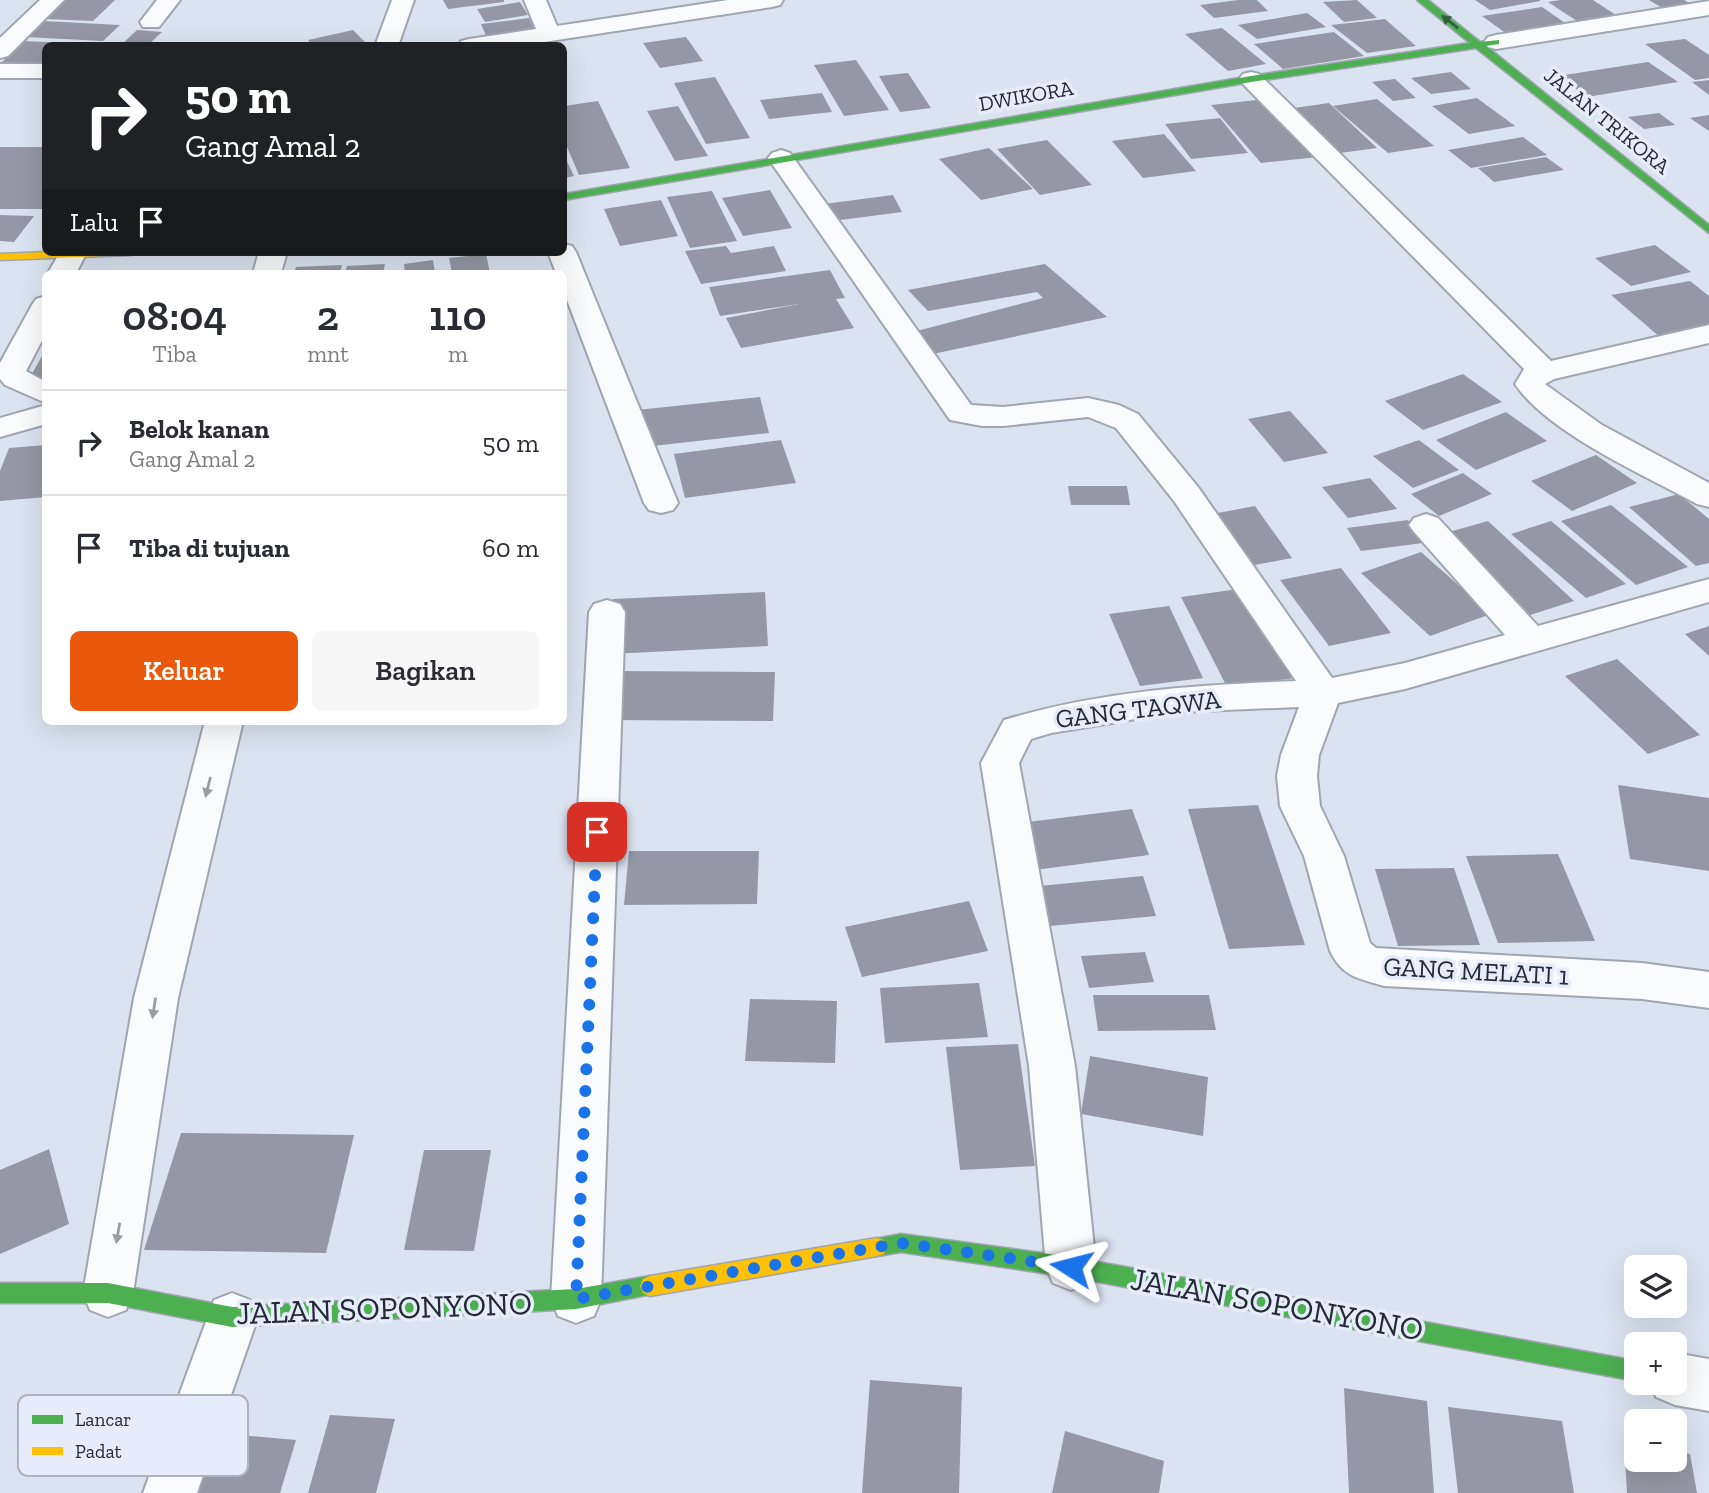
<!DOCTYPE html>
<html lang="id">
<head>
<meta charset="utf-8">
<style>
	:root { --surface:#fff; --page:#f7f7f7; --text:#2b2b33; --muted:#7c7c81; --line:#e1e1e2; --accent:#ea580c }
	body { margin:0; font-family:"Zilla Slab",serif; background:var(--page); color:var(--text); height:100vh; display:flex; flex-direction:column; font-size:26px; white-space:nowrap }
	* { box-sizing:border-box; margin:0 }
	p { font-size:23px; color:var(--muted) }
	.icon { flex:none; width:38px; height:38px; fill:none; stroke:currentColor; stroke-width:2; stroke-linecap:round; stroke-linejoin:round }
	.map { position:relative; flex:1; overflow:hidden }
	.side { position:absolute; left:42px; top:270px; width:525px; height:455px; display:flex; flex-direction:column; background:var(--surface); border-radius:10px; box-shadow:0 7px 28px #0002 }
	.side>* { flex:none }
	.banner { position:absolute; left:42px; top:42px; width:525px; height:214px; border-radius:10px; box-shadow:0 7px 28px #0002; background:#202124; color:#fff; overflow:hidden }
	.buttons { position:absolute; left:1624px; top:1255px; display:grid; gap:14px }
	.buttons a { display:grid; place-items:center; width:63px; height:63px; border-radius:10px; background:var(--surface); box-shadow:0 7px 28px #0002; font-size:35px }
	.pin { position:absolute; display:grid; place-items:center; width:60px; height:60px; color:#fff; margin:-30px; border-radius:14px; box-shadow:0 4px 10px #0006 }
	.me { position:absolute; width:77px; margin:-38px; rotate:279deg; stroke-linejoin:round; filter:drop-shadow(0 0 5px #0008) }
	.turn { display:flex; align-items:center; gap:24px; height:147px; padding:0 28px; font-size:32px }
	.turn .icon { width:91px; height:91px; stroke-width:2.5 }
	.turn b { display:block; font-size:49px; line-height:60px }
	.then { display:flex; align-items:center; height:66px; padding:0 28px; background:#0003; gap:14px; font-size:26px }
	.eta { display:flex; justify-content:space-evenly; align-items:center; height:119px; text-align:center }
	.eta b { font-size:42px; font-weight:600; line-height:49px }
	.action { display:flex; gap:14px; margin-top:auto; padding:14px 28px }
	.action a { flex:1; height:80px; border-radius:10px; background:var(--accent); color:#fff; font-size:28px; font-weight:600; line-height:80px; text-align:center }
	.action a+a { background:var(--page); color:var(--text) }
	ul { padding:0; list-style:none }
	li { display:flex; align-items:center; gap:21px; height:105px; padding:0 28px; border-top:2px solid var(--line) }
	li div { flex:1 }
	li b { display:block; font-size:26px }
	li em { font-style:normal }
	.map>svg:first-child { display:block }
</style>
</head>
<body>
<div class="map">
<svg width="1709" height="1493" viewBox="0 0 1709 1493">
	<rect width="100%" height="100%" fill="#dbe3f0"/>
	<!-- building -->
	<g fill="#9598a4">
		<polygon points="66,0 115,0 93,21 46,19"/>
		<polygon points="443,0 504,0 504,2 448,9"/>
		<polygon points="1238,0 1257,0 1268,11 1214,18 1200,5"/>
		<polygon points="1357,0 1377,18 1344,22 1323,2"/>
		<polygon points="1475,0 1540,0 1540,1 1490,10"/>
		<polygon points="1560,0 1593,0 1619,17 1580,23 1548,2"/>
		<polygon points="1649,0 1684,0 1693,5 1664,9"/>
		<polygon points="520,2 528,15 485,22 477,9"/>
		<polygon points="1542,7 1568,25 1507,34 1482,16"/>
		<polygon points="1307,13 1326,27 1257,39 1238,25"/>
		<polygon points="529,18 536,33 488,40 481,24"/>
		<polygon points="1385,19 1416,46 1367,53 1331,25"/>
		<polygon points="43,21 120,25 103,41 26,37"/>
		<polygon points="1222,28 1266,64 1228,71 1185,34"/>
		<polygon points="137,30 162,32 147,46 120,46"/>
		<polygon points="353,30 368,45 312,46 308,40"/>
		<polygon points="1334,32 1364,56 1283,69 1254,44"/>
		<polygon points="686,37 703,61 660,68 643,43"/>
		<polygon points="1685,39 1709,55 1709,78 1695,80 1645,44"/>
		<polygon points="24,41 66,43 65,46 46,46 46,65 1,63"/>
		<polygon points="856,60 889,110 844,116 814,65"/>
		<polygon points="1648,62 1678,82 1587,97 1558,76"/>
		<polygon points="1451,72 1471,89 1431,94 1411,78"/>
		<polygon points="908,73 931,108 900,112 879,76"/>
		<polygon points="715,77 750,138 706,144 674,83"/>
		<polygon points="1395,79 1416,98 1393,101 1372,82"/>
		<polygon points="1709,80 1709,95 1692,82"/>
		<polygon points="822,93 832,112 769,119 760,100"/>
		<polygon points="1477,98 1515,126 1469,134 1432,106"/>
		<polygon points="1266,99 1318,157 1261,163 1211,105"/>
		<polygon points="1377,99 1434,146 1388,153 1333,106"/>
		<polygon points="598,101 630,168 579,175 564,140 564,106"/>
		<polygon points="1329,103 1377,148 1340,153 1294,108"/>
		<polygon points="678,106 708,156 675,161 647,111"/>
		<polygon points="1659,113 1675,125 1644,129 1628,117"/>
		<polygon points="1709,115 1709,131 1690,118"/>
		<polygon points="1220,118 1248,153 1191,159 1165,124"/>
		<polygon points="1164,134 1196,171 1143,178 1112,141"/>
		<polygon points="1523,137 1547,155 1471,168 1448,150"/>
		<polygon points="1047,140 1092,185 1040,195 997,149"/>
		<polygon points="0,147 46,147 45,209 0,209"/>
		<polygon points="989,148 1033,189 981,200 939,159"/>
		<polygon points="564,155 574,176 564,178"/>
		<polygon points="1546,157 1564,170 1494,182 1478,168"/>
		<polygon points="770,190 792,228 743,236 722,198"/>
		<polygon points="712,191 737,241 690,248 667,197"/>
		<polygon points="893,195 902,212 833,221 824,204"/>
		<polygon points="661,200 678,236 620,246 604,209"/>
		<polygon points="0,215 34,216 14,242 0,241"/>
		<polygon points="1655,245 1691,272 1631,286 1595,258"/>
		<polygon points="726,246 731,253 774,246 786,271 701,284 685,251"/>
		<polygon points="486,254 490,273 452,273 449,258"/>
		<polygon points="433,260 435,273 405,273 404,264"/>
		<polygon points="385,264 383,273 345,273 347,266"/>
		<polygon points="1045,264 1107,317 928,355 913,332 1043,298 1037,292 928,311 908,290"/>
		<polygon points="342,265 340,273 294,273 296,267"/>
		<polygon points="830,270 845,298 836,299 854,328 741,348 726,318 799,304 720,316 709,287"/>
		<polygon points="1690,281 1709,296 1709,329 1661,338 1611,295"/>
		<polygon points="46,349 46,379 29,379"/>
		<polygon points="1463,374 1502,402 1423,430 1385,401"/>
		<polygon points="760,397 769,433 644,447 637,410"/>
		<polygon points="1290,411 1328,453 1284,462 1248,419"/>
		<polygon points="1506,412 1547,441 1476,470 1436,440"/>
		<polygon points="781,440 796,483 685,498 674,454"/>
		<polygon points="1419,440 1459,470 1413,488 1373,456"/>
		<polygon points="46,445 46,497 0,501 0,471 9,448"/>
		<polygon points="1596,455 1637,483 1572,511 1531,481"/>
		<polygon points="1463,473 1492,494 1439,516 1411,494"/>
		<polygon points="1370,478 1397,509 1348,518 1322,487"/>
		<polygon points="1068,486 1127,486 1130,505 1071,505"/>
		<polygon points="1679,494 1709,519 1709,563 1696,566 1629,507"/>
		<polygon points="1611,505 1688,567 1636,585 1561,521"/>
		<polygon points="1255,506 1292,558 1244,567 1207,515"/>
		<polygon points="1408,520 1423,543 1361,551 1347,528"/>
		<polygon points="1488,521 1574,601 1527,616 1442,534"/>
		<polygon points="1551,521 1626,584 1586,598 1511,534"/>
		<polygon points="1421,552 1491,614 1430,636 1361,573"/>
		<polygon points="1341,568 1391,633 1329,646 1280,580"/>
		<polygon points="1246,588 1295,678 1227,687 1181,597"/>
		<polygon points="765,592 768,646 611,654 613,599"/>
		<polygon points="1169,606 1203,678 1140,686 1109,614"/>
		<polygon points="1709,626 1709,656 1685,634"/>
		<polygon points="1617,659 1700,735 1648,754 1565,676"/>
		<polygon points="615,671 775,672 773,721 607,720"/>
		<polygon points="1618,785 1709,798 1709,871 1630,859"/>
		<polygon points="1258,805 1305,945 1229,949 1188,809"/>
		<polygon points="1132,809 1149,855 1035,870 1020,823"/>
		<polygon points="629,851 759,851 757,904 624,905"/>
		<polygon points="1558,854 1595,941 1498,943 1466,856"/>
		<polygon points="1454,868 1480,945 1398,946 1375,869"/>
		<polygon points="1143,876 1156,916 1050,926 1039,886"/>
		<polygon points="969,901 988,951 862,977 845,927"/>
		<polygon points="1145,952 1154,982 1089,988 1081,956"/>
		<polygon points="979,983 988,1037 885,1043 880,988"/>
		<polygon points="1093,995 1209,995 1216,1030 1098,1031"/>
		<polygon points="750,999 837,1001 835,1063 745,1061"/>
		<polygon points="1018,1044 1035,1166 960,1170 946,1047"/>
		<polygon points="1090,1056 1208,1077 1203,1136 1081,1114"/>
		<polygon points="181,1133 354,1135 326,1253 144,1250"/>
		<polygon points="49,1149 69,1224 0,1254 0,1170"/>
		<polygon points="424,1150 491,1150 474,1251 404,1250"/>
		<polygon points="870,1380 962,1387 959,1493 862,1493"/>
		<polygon points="1344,1388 1427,1401 1434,1493 1349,1493"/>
		<polygon points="1448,1407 1562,1421 1574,1493 1458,1493"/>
		<polygon points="330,1415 395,1419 376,1493 308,1493"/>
		<polygon points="1065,1431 1164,1461 1159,1493 1052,1493"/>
		<polygon points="215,1433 296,1440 280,1493 194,1493"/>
		<polygon points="1624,1443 1636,1445 1636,1460 1675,1460 1675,1452 1690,1454 1697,1493 1627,1493"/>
	</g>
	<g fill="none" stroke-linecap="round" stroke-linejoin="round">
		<defs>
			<g id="street">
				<polygon points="40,0 64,0 8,56 0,58 0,38"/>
				<polygon points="157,0 180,0 159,27 143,27 140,22"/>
				<polygon points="392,0 414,0 398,46 375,46"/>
				<polygon points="524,0 546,0 557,26 728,0 783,0 780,5 772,7 518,46 458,46 461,41 469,39 536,29"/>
				<polygon points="1709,1 1709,15 1496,49 1488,47 1484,42 1488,37 1496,35"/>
				<rect x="0" y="64" width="46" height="14"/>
				<path d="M1251,72L1259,74L1551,361L1709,325V343L1554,379L1545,384L1602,425L1709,483V507L1697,504C1644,475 1548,433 1515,384L1524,369L1243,84L1239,79L1243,74Z"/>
				<path d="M781,150L790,153L971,405L1003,407L1088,398L1119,405L1138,414L1198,487L1332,678L1405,663L1505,635L1414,532L1409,525L1414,518L1426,514L1438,518L1538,626L1709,579V602L1405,689L1338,703L1319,755L1317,776L1320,806L1344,856L1370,943L1376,948L1642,963L1709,972V1008L1642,999L1384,986C1357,978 1343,977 1330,951L1304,856L1280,806L1277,776L1281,755L1299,707L1178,712L1051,733L1031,739L1019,763L1075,1066L1096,1267L1089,1283L1071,1290L1053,1283L1046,1267L1029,1066L981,763L1004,720C1100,691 1195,685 1296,681L1174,501L1116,428L1088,417L1003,426H982L950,420L768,158L772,153Z"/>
				<polygon points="564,244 572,246 576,252 678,503 673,510 661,513 649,510 644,503 564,292 564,273 556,273 548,252 564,252"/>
				<polygon points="60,252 82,252 85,256 76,273 48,273"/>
				<polygon points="259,252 287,252 281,273 253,273"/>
				<polygon points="46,296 46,333 26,371 46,382 46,403 5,385 0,379 0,363 32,305 36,299"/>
				<polygon points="46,405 46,424 0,437 0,418"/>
				<polygon points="607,600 620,604 625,612 601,1299 594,1316 576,1323 558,1316 551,1299 589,612 594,604"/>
				<polygon points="205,721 243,721 178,998 133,1293 126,1310 108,1317 90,1310 83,1293 134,998"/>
				<polygon points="232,1293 250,1300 258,1317 197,1493 143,1493 214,1300"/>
				<polygon points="1675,1353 1709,1359 1709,1411 1675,1405 1656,1397 1650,1382 1675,1382"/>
			</g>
			<g id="fast">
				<polygon points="1417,0 1428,0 1480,42 1499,40 1499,44 1486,46 1709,225 1709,233 1476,48 1251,82 564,200 564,194 1251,76 1470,43"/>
				<polygon points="901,1234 1071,1257 1636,1361 1636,1381 1071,1277 901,1252 877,1256 870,1254 867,1247 870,1240"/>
				<polygon points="650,1276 657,1279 660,1286 657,1293 576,1309 232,1327 108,1303 0,1303 0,1283 108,1283 232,1307 576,1289"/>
			</g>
			<g id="slow">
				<polygon points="46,252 137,252 131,255 0,260 0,254"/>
				<polygon points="877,1238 884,1240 887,1247 884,1254 877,1256 650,1296 643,1293 640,1286 643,1279 650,1276"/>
			</g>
		</defs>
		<!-- street casing -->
		<use href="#street" stroke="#a0a6b1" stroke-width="4"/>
		<!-- fast casing -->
		<use href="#fast" stroke="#a0a6b1" stroke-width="3"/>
		<!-- slow casing -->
		<use href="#slow" stroke="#a0a6b1" stroke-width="3"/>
		<!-- street -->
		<use href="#street" fill="#fafbfd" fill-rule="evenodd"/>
		<!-- fast -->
		<use href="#fast" fill="#4caf50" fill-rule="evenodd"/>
		<!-- slow -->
		<use href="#slow" fill="#ffc107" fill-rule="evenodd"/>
	</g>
	<!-- one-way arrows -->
	<defs><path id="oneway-solid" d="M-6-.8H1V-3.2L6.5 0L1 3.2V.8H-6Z" transform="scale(1.75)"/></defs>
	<use fill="#345f41" href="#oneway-solid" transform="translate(1450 22) rotate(-142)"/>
	<g fill="#9a9da4">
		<use href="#oneway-solid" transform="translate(208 787) rotate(104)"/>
		<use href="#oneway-solid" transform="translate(154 1008) rotate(99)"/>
		<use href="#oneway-solid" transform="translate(118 1233) rotate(100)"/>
	</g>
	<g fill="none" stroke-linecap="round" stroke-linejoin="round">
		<!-- route -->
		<polyline stroke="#1a73e8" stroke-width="12" stroke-dasharray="0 21.6" points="597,832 576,1299 901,1243 1071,1267"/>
	</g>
	<g text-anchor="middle" stroke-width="7" stroke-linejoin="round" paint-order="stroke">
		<!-- far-street labels -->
		<g font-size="21" fill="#242a37" stroke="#e6ecfa">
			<text transform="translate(1026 96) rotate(-10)" y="7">DWIKORA</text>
			<text transform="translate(1607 121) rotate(39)" y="7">JALAN TRIKORA</text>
		</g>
		<!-- street labels -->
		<g font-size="26" fill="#242a37" stroke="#e6ecfa">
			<text transform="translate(1138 709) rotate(-7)" y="9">GANG TAQWA</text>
			<text transform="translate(1476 971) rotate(3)" y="9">GANG MELATI 1</text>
		</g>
		<!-- near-street labels -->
		<g font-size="32" fill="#242a37" stroke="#e6ecfa">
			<text transform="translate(1277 1304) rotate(10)" y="11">JALAN SOPONYONO</text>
			<text transform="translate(384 1308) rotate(-2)" y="11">JALAN SOPONYONO</text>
		</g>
	</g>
	<!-- legend -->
	<rect x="18" y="1395" width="230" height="81" rx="10" fill="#e6ecfa" stroke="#acb2c0" stroke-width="2"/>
	<rect x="32" y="1415" width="31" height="9" fill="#4caf50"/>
	<rect x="32" y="1447" width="31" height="8" fill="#ffc107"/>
	<g font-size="19" fill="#242a37">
		<text x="75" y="1426">Lancar</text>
		<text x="75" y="1458">Padat</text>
	</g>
</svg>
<div class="buttons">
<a><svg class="icon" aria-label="layers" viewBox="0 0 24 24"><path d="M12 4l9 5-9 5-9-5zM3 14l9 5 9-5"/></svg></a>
<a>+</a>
<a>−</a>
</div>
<div class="pin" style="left:597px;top:832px;background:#d93025"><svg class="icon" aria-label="arrive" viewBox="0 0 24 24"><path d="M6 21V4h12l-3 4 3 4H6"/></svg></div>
<svg class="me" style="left:1071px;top:1267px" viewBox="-20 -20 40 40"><path d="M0-17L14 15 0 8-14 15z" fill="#1a73e8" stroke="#fff" stroke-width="4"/></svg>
<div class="banner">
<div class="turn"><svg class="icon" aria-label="right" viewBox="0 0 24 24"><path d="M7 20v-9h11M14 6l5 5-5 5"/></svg><div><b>50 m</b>Gang Amal 2</div></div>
<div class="then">Lalu<svg class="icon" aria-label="arrive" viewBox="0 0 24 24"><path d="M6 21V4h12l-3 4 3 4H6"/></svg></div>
</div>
<section class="side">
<div class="eta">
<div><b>08:04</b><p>Tiba</p></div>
<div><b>2</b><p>mnt</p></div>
<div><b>110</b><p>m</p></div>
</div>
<ul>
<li><svg class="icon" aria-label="right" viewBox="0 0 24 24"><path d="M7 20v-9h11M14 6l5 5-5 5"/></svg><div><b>Belok kanan</b><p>Gang Amal 2</p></div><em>50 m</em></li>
<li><svg class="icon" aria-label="arrive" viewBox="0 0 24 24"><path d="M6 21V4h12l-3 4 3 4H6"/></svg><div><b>Tiba di tujuan</b></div><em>60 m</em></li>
</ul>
<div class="action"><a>Keluar</a><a>Bagikan</a></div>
</section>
</div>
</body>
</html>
